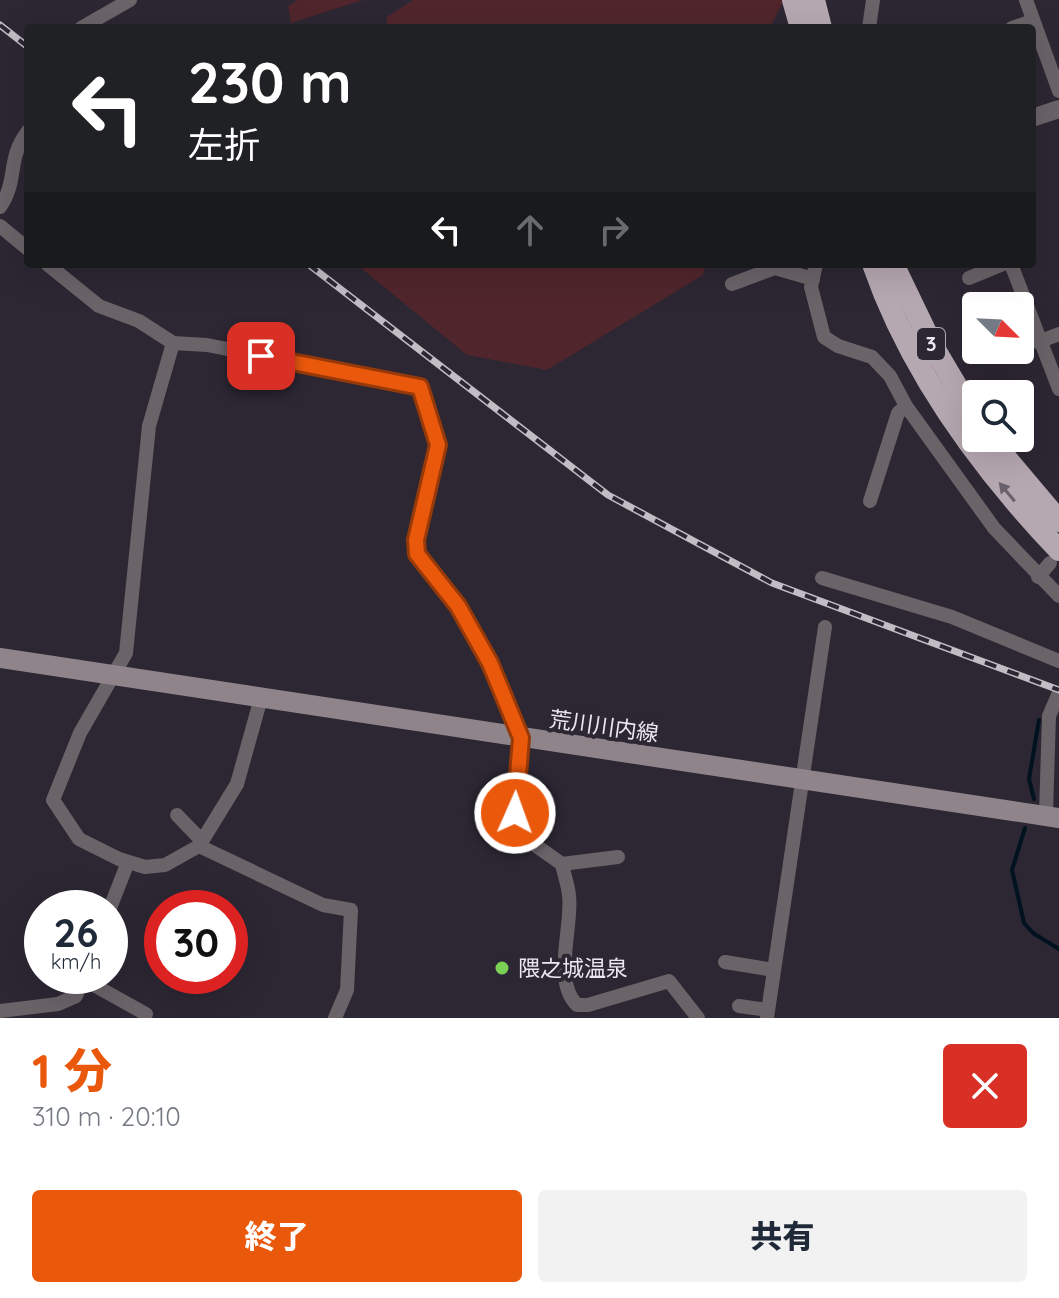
<!DOCTYPE html>
<html lang="ja">
<head>
<meta charset="utf-8">
<style>
	:root { --surface:#fff; --page:#f2f2f3; --text:#1f2937; --muted:#747a83; --accent:#ea580c }
	body { margin:0; font-family:Quicksand,"Noto Sans JP",sans-serif; background:var(--page); color:var(--text); height:100vh; display:flex; flex-direction:column; font-size:30px; white-space:nowrap }
	* { box-sizing:border-box; margin:0 }
	p { font-size:26px; color:var(--muted) }
	.icon { flex:none; width:44px; height:44px; fill:none; stroke:currentColor; stroke-width:2; stroke-linecap:round; stroke-linejoin:round }
	.map { position:relative; height:1018px; overflow:hidden }
	.side { display:flex; flex-direction:column; background:var(--surface); flex:1 }
	.side>* { flex:none }
	.guide { position:absolute; left:24px; top:24px; width:1012px; height:244px; border-radius:8px; box-shadow:0 8px 32px #0002; background:#202124; color:#fff; overflow:hidden }
	.needle { width:52px; rotate:114deg }
	.controls { position:absolute; left:962px; top:292px; display:grid; gap:16px }
	.controls a { display:grid; place-items:center; width:72px; height:72px; border-radius:8px; background:var(--surface); box-shadow:0 8px 32px #0002; font-size:40px }
	.speed { position:absolute; left:24px; top:890px; display:flex; gap:16px; font-size:40px; font-weight:700; text-align:center }
	.speed>* { display:grid; place-content:center; width:104px; height:104px; border-radius:50%; background:var(--surface); box-shadow:0 8px 32px #0002; line-height:1 }
	.speed small { font-size:20px; font-weight:400 }
	.speed .limit { border:12px solid #d22; background:#fff; color:#111 }
	.pin { position:absolute; display:grid; place-items:center; width:68px; height:68px; color:#fff; margin:-34px; border-radius:16px; box-shadow:0 4px 12px #0006 }
	.me { position:absolute; width:88px; margin:-44px; rotate:2deg; stroke-linejoin:round; filter:drop-shadow(0 0 6px #0008) }
	.turn { display:flex; align-items:center; gap:28px; height:168px; padding:0 32px; font-size:36px }
	.turn .icon { width:104px; height:104px; stroke-width:2.5 }
	.turn b { display:block; font-size:56px; line-height:68px }
	.lanes { display:flex; align-items:center; height:76px; padding:0 32px; background:#0003; justify-content:center; gap:40px; direction:ltr }
	.lanes .off { opacity:.35 }
	.round { display:grid; place-items:center; flex:none; width:84px; height:84px; border-radius:8px; background:var(--page) }
	.headline { display:flex; align-items:center; justify-content:space-between; height:136px; padding:0 32px }
	h1 { font-size:48px; font-weight:800; line-height:60px; color:var(--accent) }
	.action { display:flex; gap:16px; margin-top:auto; padding:16px 32px }
	.action a { flex:1; height:92px; border-radius:8px; background:var(--accent); color:#fff; font-size:32px; font-weight:800; line-height:92px; text-align:center }
	.action a+a { background:var(--page); color:var(--text) }
	.map>svg:first-child { display:block }
</style>
</head>
<body>
<div class="map">
<svg width="1059" height="1018" viewBox="0 0 1059 1018">
	<rect width="100%" height="100%" fill="#2c2733"/>
	<!-- green -->
	<g fill="#50262c">
		<polygon points="298,0 363,0 291,23 288,6"/>
		<polygon points="413,0 784,0 770,28 387,28 387,17"/>
		<polygon points="356,264 706,264 703,275 547,370 467,355"/>
	</g>
	<g fill="none" stroke-linecap="round" stroke-linejoin="round">
		<!-- stream -->
		<g stroke="#00121f" stroke-width="4">
			<polyline points="1034,799 1029,779 1039,720"/>
			<polyline points="1025,828 1012,870 1024,923 1033,933 1059,949"/>
		</g>
		<!-- minor -->
		<g stroke="#6a6368" stroke-width="14">
			<polyline points="1026,0 1059,91"/>
			<polyline points="81,28 130,0"/>
			<polyline points="869,28 873,0"/>
			<polyline points="1012,28 1033,21"/>
			<path d="M0,207C19,179 6,159 28,131"/>
			<polyline points="0,226 28,249"/>
			<path d="M47,264L99,306L139,321L173,343L207,345L420,387L438,445L431,487L416,540L417,554L458,606L490,663L521,738L514,798L525,838L562,864C564,874 568,885 569,895C573,927 552,980 577,1005H588L669,981L698,1018"/>
			<polyline points="816,264 811,287 824,337 838,346 872,357 890,376 906,406 994,528 1059,596"/>
			<polyline points="1011,264 1059,389"/>
			<polyline points="969,278 1003,264"/>
			<polyline points="732,284 775,268 813,279"/>
			<polyline points="1038,342 1059,334"/>
			<polyline points="173,343 149,426 126,653 80,733 53,800 79,839 119,859 145,867 165,865 199,846 237,784 261,698"/>
			<polyline points="870,501 898,413 906,406"/>
			<polyline points="1038,577 1050,563"/>
			<polyline points="822,578 952,617 1059,661"/>
			<polyline points="1046,814 1049,716 1058,695"/>
			<polyline points="177,815 202,841"/>
			<polyline points="199,846 323,905 351,910 347,990 335,1018"/>
			<polyline points="562,864 618,857"/>
			<polyline points="110,908 128,862"/>
			<polyline points="725,962 774,970"/>
			<polyline points="83,979 146,1014"/>
			<polyline points="739,1006 768,1010"/>
			<polyline points="0,1011 58,1004 76,996 84,976"/>
			<polyline points="767,1018 825,627"/>
		</g>
		<!-- tertiary -->
		<polyline stroke="#6a6368" stroke-width="18" points="1032,118 1059,109"/>
		<!-- secondary -->
		<polyline stroke="#8e848a" stroke-width="20" points="0,658 1059,818"/>
		<!-- trunk -->
		<g stroke="#b6a8b1" stroke-width="22">
			<polyline points="793,0 801,28"/>
			<polyline points="814,0 821,28"/>
			<path d="M873,264C910,371 981,468 1059,550"/>
			<polyline points="893,264 931,343 976,419"/>
			<polyline points="989,438 1059,521"/>
		</g>
		<defs>
			<g id="rail">
				<polyline points="0,25 28,47"/>
				<polyline points="308,264 608,495 772,583 1059,690"/>
			</g>
		</defs>
		<!-- rail casing -->
		<use href="#rail" stroke="#c0bdc5" stroke-width="7"/>
		<!-- rail -->
		<use href="#rail" stroke="#2c2733" stroke-width="4" stroke-dasharray="12" stroke-linecap="butt"/>
	</g>
	<!-- one-way arrows -->
	<defs><path id="oneway-solid" d="M-6-.8H1V-3.2L6.5 0L1 3.2V.8H-6Z" transform="scale(2)"/></defs>
	<use fill="#6a616c" href="#oneway-solid" transform="translate(1007 492) rotate(-130)"/>
	<g fill="none" stroke-linecap="round" stroke-linejoin="round">
		<defs>
			<polyline id="route" points="261,356 420,387 438,445 416,540 417,554 458,606 490,663 521,738 515,813"/>
		</defs>
		<!-- route casing -->
		<use href="#route" stroke="#983908" stroke-width="20"/>
		<!-- route -->
		<use href="#route" stroke="#ea580c" stroke-width="14"/>
	</g>
	<!-- markers -->
	<circle fill="#7bd156" stroke="#2c2733" stroke-width="3" cx="502" cy="968" r="8"/>
	<g text-anchor="middle" stroke-width="8" stroke-linejoin="round" paint-order="stroke">
		<!-- shield labels -->
		<rect fill="#2c2733" stroke="#b1adb7" stroke-width="2" x="917" y="328" width="28" height="32" rx="6"/>
		<g font-size="20" font-weight="bold" fill="#eae7ef">
			<text x="931" y="351">3</text>
		</g>
		<!-- street labels -->
		<g font-size="22" fill="#eae7ef" stroke="#2c2733">
			<text transform="translate(604 726) rotate(8)" y="8">荒川川内線</text>
		</g>
		<!-- poi labels -->
		<g font-size="22" fill="#eae7ef" stroke="#2c2733" text-anchor="start">
			<text x="518" y="976">隈之城温泉</text>
		</g>
	</g>
</svg>
<div class="controls">
<a><svg class="needle" viewBox="-14 -14 28 28"><path d="M0-13l5 13h-10z" fill="#e53935"/><path d="M0 13l5-13h-10z" fill="#747a83"/></svg></a>
<a><svg class="icon" aria-label="search" viewBox="0 0 24 24"><circle cx="10" cy="10" r="6"/><path d="M15 15l6 6"/></svg></a>
</div>
<div class="speed"><div>26<small>km/h</small></div><div class="limit">30</div></div>
<div class="pin" style="left:261px;top:356px;background:#d93025"><svg class="icon" aria-label="arrive" viewBox="0 0 24 24"><path d="M6 21V4h12l-3 4 3 4H6"/></svg></div>
<svg class="me" style="left:515px;top:813px" viewBox="-20 -20 40 40"><circle r="17" fill="#ea580c" stroke="#fff" stroke-width="3"/><path d="M0-11L8 9 0 5-8 9z" fill="#fff"/></svg>
<div class="guide">
<div class="turn"><svg class="icon" aria-label="left" viewBox="0 0 24 24"><path d="M17 20v-9H6M10 6l-5 5 5 5"/></svg><div><b>230 m</b>左折</div></div>
<div class="lanes"><svg class="icon" aria-label="left" viewBox="0 0 24 24"><path d="M17 20v-9H6M10 6l-5 5 5 5"/></svg><svg class="icon off" aria-label="ahead" viewBox="0 0 24 24"><path d="M12 20V5M6 11l6-6 6 6"/></svg><svg class="icon off" aria-label="right" viewBox="0 0 24 24"><path d="M7 20v-9h11M14 6l5 5-5 5"/></svg></div>
</div>
</div>
<section class="side">
<div class="headline"><div><h1>1 分</h1><p>310 m · 20:10</p></div><a class="round" style="background:#d93025;color:#fff"><svg class="icon" aria-label="close" viewBox="0 0 24 24"><path d="M6 6l12 12M18 6L6 18"/></svg></a></div>
<div class="action"><a>終了</a><a>共有</a></div>
</section>
</body>
</html>
